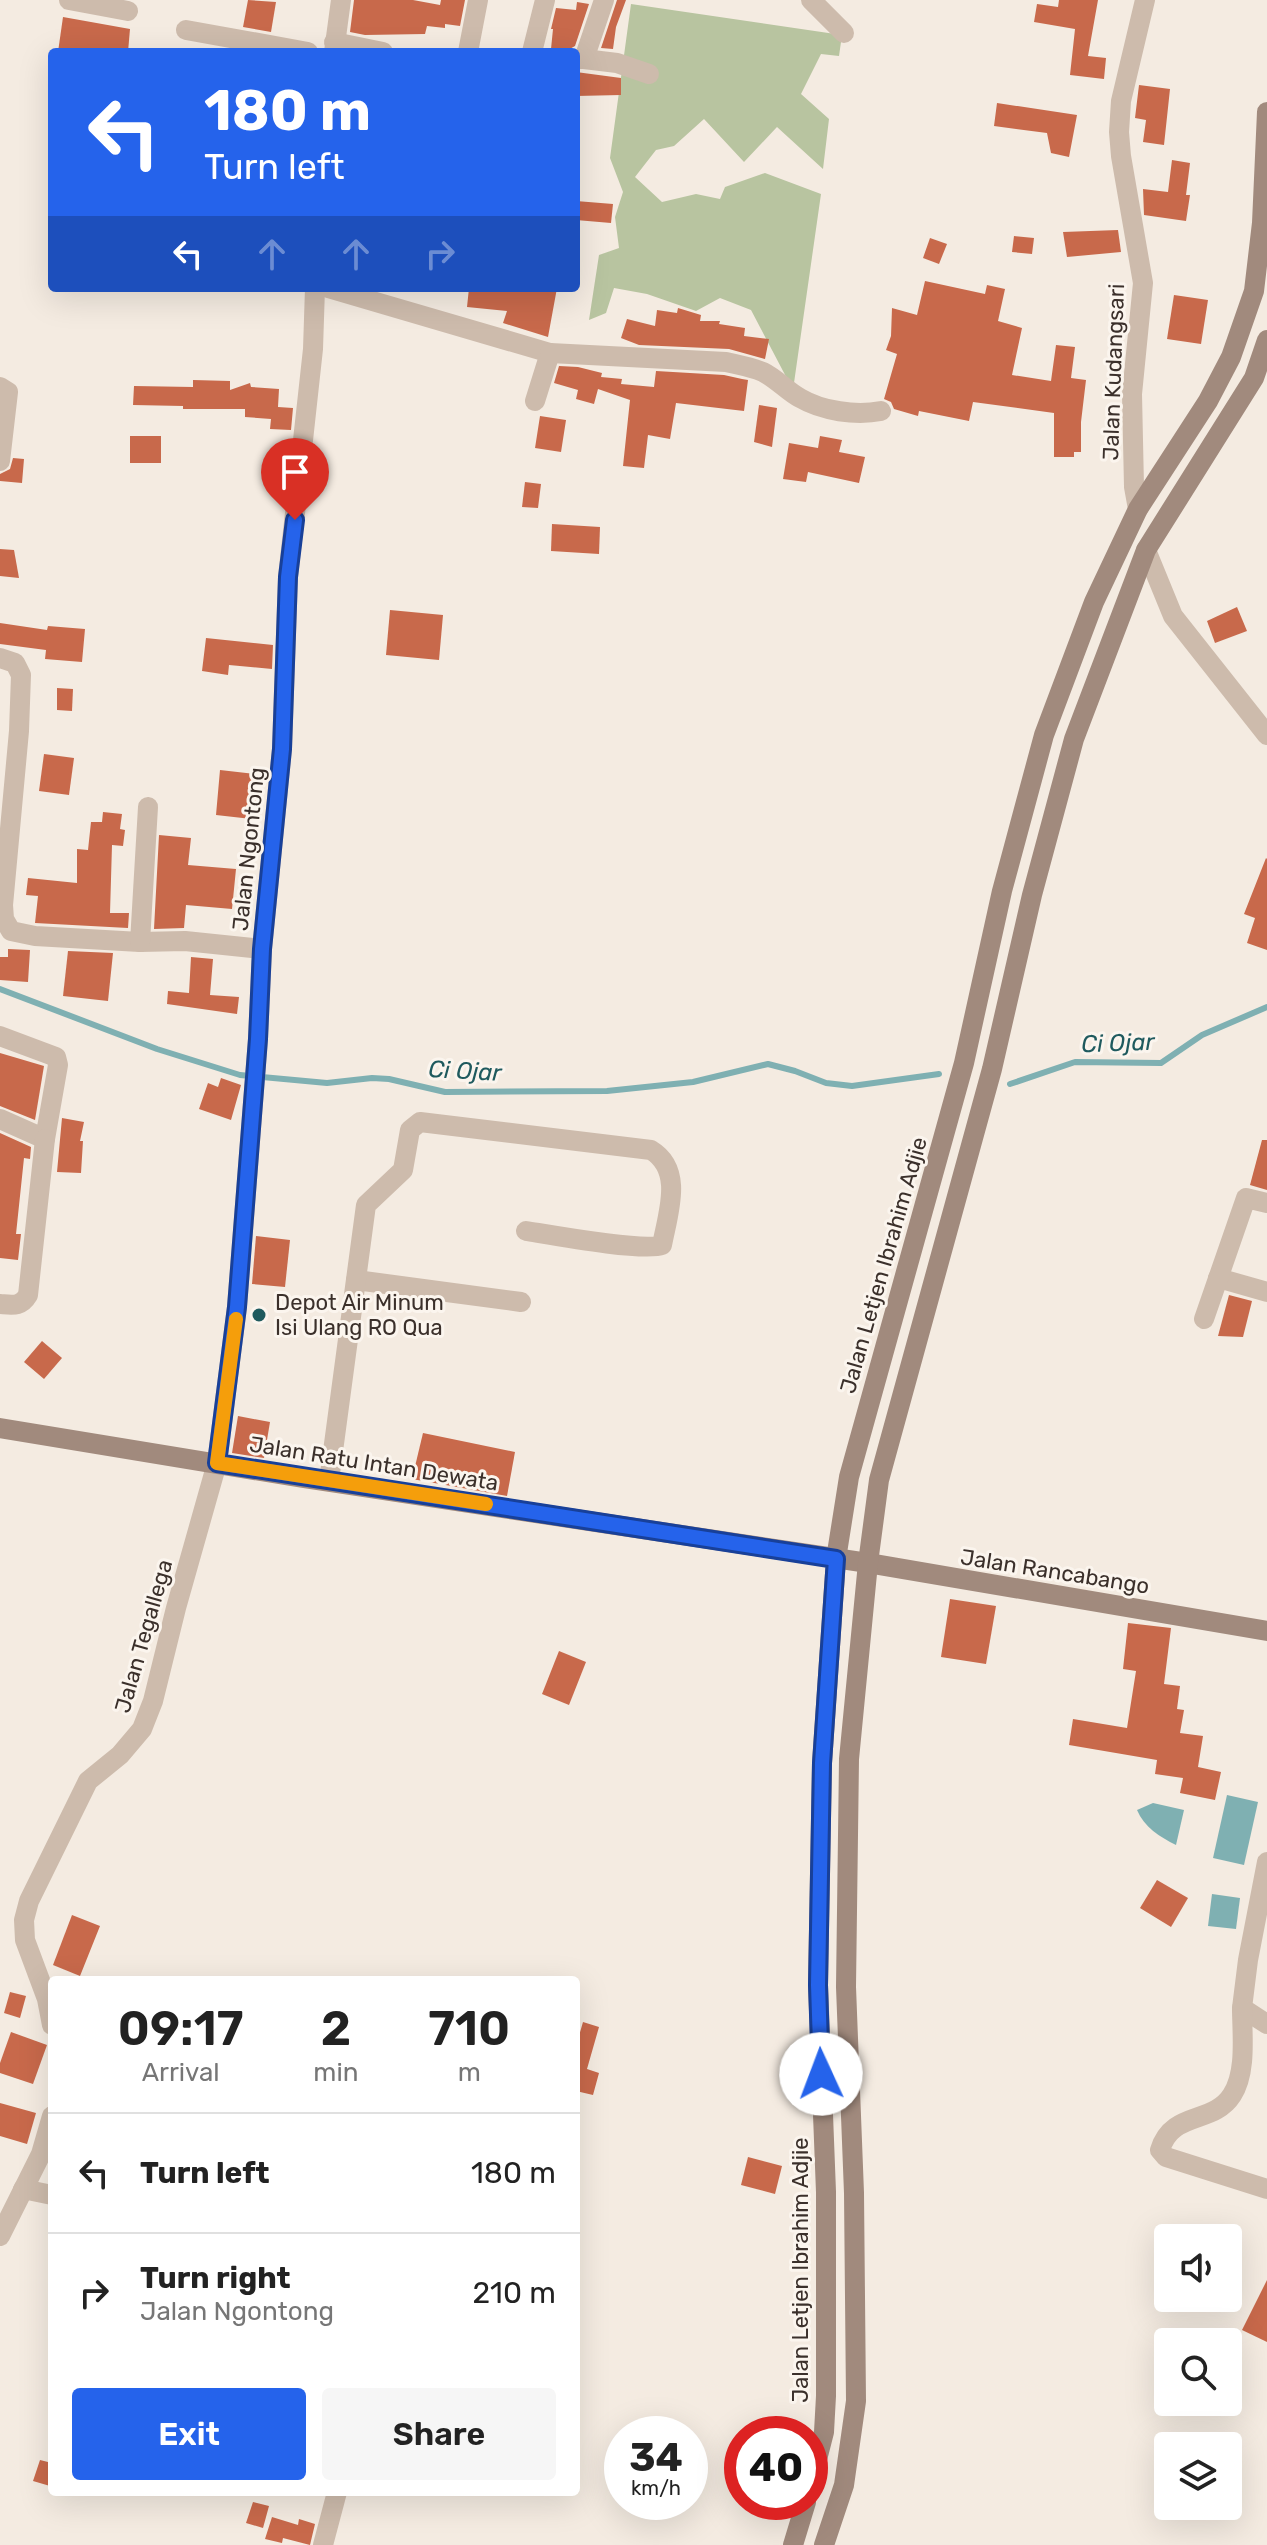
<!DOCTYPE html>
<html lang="en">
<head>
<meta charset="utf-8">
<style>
	:root { --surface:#fff; --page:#f6f6f6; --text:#222; --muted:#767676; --line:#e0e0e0; --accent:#2563eb }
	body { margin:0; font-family:Rubik,sans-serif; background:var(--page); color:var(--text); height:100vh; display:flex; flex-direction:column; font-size:30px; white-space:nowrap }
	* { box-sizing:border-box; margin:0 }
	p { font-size:26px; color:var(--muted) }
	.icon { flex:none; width:44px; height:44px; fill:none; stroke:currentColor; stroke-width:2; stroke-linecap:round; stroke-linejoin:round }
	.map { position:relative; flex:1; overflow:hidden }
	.details { position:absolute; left:48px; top:1976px; width:532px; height:520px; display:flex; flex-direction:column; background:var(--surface); border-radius:8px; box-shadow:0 8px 32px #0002 }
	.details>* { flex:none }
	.guide { position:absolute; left:48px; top:48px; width:532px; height:244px; border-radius:8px; box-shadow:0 8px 32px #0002; background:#2563eb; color:#fff; overflow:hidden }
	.buttons { position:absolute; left:1154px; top:2224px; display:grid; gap:16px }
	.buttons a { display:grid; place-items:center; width:88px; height:88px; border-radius:8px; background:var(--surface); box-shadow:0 8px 32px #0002; font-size:40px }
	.speed { position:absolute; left:604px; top:2416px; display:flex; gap:16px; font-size:40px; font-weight:700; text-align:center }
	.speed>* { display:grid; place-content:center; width:104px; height:104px; border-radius:50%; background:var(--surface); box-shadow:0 8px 32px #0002; line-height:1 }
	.speed small { font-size:20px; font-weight:400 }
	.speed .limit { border:12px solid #d22; background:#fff; color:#111 }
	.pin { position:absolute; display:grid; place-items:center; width:68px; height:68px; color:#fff; margin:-82px -34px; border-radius:50% 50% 50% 0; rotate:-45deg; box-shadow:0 0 8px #0007 }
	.pin .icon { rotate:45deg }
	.me { position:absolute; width:88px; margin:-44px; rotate:358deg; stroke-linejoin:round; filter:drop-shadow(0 0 6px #0008) }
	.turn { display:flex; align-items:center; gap:28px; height:168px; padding:0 24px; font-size:36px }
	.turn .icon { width:104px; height:104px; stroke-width:2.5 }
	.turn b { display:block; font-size:56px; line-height:68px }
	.lanes { display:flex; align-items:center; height:76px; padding:0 24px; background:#0003; justify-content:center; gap:40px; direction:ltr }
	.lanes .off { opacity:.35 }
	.eta { display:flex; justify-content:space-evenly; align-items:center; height:136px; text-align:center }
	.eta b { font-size:48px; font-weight:600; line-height:56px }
	.button { display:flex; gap:16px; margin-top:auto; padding:16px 24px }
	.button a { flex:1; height:92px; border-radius:8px; background:var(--accent); color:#fff; font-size:32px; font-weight:600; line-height:92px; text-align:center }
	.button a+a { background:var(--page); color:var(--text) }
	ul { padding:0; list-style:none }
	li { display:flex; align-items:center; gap:24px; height:120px; padding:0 24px; border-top:2px solid var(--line) }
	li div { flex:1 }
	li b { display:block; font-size:30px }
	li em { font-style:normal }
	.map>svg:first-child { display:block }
</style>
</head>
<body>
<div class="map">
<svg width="1267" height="2545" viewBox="0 0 1267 2545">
	<rect width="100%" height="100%" fill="#f4ebe1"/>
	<!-- green -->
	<polygon fill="#b8c4a0" points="631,4 842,35 839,56 821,54 801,94 829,119 823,169 777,127 744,162 704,119 674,146 656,150 635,177 662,202 696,194 720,199 725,187 765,173 821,194 793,390 751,310 720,298 696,311 647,294 614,288 606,313 589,320 599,255 619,248 615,217 623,192 610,158"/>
	<!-- water -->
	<g fill="#7fb0b2">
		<polygon points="1227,1795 1258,1802 1244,1865 1213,1858"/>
		<path d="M1153,1803L1184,1810L1176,1845C1160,1837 1144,1827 1137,1810Z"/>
		<polygon points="1212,1894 1240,1898 1236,1929 1208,1926"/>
	</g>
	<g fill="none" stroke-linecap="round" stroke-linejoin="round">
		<!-- stream -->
		<g stroke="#7fb0b2" stroke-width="6">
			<polyline points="0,989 157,1049 240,1075 327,1083 372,1078 389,1079 445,1092 607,1091 693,1082 768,1064 795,1071 826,1083 852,1086 939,1074"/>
			<polyline points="1010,1084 1075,1062 1161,1063 1202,1035 1267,1007"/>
		</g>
	</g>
	<!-- building -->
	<g fill="#c8694b">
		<polygon points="248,0 276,2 271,32 243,27"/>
		<polygon points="354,0 413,0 440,5 441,0 465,0 460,26 445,24 445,28 427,26 425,34 365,35 350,32"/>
		<polygon points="617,0 626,0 616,27 613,49 601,48"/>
		<polygon points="1059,0 1098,0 1088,56 1106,58 1104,79 1070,75 1075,29 1034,22 1037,4 1058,7"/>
		<polygon points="577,2 589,4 575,46 566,51 551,49 553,29 551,29 556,8 576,10"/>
		<polygon points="63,17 130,29 128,52 58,52"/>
		<polygon points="576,72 621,78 621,95 576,96"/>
		<polygon points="1139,85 1170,89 1164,145 1143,142 1146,120 1135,118"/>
		<polygon points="997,103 1077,115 1069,157 1051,153 1047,133 994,126"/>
		<polygon points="1172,160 1190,163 1186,195 1190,195 1186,221 1144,215 1143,189 1168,192"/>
		<polygon points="576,201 613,204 611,223 576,220"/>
		<polygon points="1118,230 1121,252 1067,257 1063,232"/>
		<polygon points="1014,236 1034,238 1032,254 1012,252"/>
		<polygon points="930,238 947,244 939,264 923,258"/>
		<polygon points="925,281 985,294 987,285 1005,289 998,321 1022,328 1012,375 1051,381 1056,345 1075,347 1071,378 1086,380 1081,422 1081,452 1074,452 1074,457 1054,457 1054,413 973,402 969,421 919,411 918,416 894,409 891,402 884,399 897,354 886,350 891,336 892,308 917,315"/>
		<polygon points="469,288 557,288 548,337 503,323 507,311 467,307"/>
		<polygon points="1174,295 1208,300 1201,344 1167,339"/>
		<polygon points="678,308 701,315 700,321 720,321 719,324 745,328 744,336 769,339 765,359 729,349 639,345 621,338 627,319 655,326 657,310 677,313"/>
		<polygon points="559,366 578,367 602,373 601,377 622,379 621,384 654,387 656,371 724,375 742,379 748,380 744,411 676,403 670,439 648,435 644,468 623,466 630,400 598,389 594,404 576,399 578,390 554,383"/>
		<polygon points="193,380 230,381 230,390 250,383 251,387 279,389 278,407 293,408 291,430 270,429 271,419 245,417 245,409 183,409 183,406 133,405 134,386 193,387"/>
		<polygon points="759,405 777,408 772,447 754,442"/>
		<polygon points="540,416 566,420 561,452 535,448"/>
		<rect x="130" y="436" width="31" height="27"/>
		<polygon points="820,436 842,440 839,452 865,457 859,483 808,472 806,482 783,479 789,443 818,448"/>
		<polygon points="13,458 24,459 22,483 0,481 0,474 10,469"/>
		<polygon points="525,482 541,484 538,508 522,507"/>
		<polygon points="552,524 600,527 599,554 551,551"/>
		<polygon points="0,549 14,550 19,578 0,576"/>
		<polygon points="1237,607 1247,631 1215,643 1207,621"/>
		<polygon points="390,610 443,615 439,660 386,655"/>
		<polygon points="0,623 47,630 48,626 85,629 82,662 45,659 46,650 0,644"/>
		<polygon points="206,638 273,645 272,669 229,665 228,675 202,671"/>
		<polygon points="57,688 73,689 72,711 57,710"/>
		<polygon points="44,754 74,758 69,795 39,791"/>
		<polygon points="220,770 255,774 253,794 262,795 260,820 216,815"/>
		<polygon points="103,812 122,814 120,829 125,830 123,846 112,845 110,913 129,913 128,928 35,923 38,896 26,895 28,878 77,883 77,849 88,850 91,822 102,822"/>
		<polygon points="159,835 191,838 188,865 236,869 232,909 186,905 184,928 154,929"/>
		<polygon points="1266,858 1267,859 1267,950 1247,943 1255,918 1244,914"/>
		<polygon points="8,949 30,950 28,982 0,980 0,957 8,957"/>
		<polygon points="68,951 113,953 108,1001 63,996"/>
		<polygon points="191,957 213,959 210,995 239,997 237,1014 167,1004 168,991 189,993"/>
		<polygon points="0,1053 44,1066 35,1120 0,1106"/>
		<polygon points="221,1078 241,1085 231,1120 199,1109 208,1083 218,1087"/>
		<polygon points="62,1118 84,1122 80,1141 83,1141 81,1173 57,1172"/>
		<polygon points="0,1133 31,1147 30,1159 24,1158 16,1234 21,1234 18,1260 0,1258"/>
		<polygon points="1262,1140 1267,1140 1267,1190 1250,1185"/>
		<polygon points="256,1236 290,1240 285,1287 252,1284"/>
		<polygon points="1229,1295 1252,1301 1243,1337 1218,1336"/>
		<polygon points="42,1341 62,1358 44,1379 24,1362"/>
		<polygon points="238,1416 270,1422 264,1458 232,1453"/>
		<polygon points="423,1433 515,1452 507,1496 412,1479"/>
		<polygon points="950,1599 996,1606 986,1664 941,1657"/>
		<polygon points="1128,1623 1171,1628 1164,1684 1180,1686 1177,1709 1184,1710 1180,1733 1203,1736 1198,1767 1221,1772 1215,1800 1180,1793 1183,1778 1155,1774 1157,1760 1069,1745 1073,1719 1127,1728 1136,1671 1123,1669"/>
		<polygon points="559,1651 586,1662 569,1705 542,1694"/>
		<polygon points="1157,1880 1188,1898 1171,1927 1140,1908"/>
		<polygon points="72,1915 100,1926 80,1976 53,1965"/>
		<polygon points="10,1992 26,1996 20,2018 4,2013"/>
		<polygon points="583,2022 599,2027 587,2069 599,2073 593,2095 576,2091 576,2046"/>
		<polygon points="11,2032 47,2045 33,2084 0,2073 0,2063"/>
		<polygon points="0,2103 36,2113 27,2144 0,2136"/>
		<polygon points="748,2157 782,2166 775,2194 741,2185"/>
		<polygon points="1267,2280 1267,2342 1242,2330"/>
		<polygon points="40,2460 52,2463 50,2486 33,2481"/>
		<polygon points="253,2502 269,2506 263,2528 246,2523"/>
		<polygon points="272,2517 298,2525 299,2519 315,2524 310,2545 283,2538 282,2543 265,2539"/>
	</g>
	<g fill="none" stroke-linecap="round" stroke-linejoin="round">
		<!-- street -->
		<g stroke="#cdbbac" stroke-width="20">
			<polyline points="69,0 128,11"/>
			<polyline points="811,0 844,33"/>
			<polyline points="186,30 308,52"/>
			<polyline points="334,42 383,52"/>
			<polyline points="334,52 341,0"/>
			<polyline points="468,52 478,0"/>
			<polyline points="532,52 545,0"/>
			<polyline points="576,59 584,59 604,0"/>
			<polyline points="584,59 617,63 649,74"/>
			<polyline points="328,288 550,353 535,401"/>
			<path d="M550,353L726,362C739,365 751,367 763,372C777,379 787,391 800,398C822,411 856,416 881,411"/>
			<polyline points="0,387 8,392 0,461"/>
			<polyline points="1138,509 1134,487 1132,394 1143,283 1121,156 1119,132 1121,101 1145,0"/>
			<polyline points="1146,550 1173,616 1267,735"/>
			<polyline points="0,658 15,663 21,675 19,731 3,905 4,919 11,931 35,936 140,942 185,941 262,949"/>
			<polyline points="140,942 148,807"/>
			<polyline points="0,1036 56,1057 58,1065 45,1139 0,1119"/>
			<polyline points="1218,1278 1267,1292"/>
			<polyline points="356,1280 521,1302"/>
			<path d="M0,1304C13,1305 21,1307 28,1295L45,1139"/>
			<polyline points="1204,1319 1246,1198 1267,1203"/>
			<path d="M329,1481L366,1205L403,1170L410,1130L420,1122L651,1150C684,1170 668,1213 662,1245C644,1252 551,1235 526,1231"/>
			<polyline points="1267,1862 1248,1960 1242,2008 1267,2024"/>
			<path d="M1242,2008C1242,2034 1247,2072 1232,2095C1213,2125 1172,2110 1160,2150L1166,2157L1267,2189"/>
			<polyline points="52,2025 47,1999 25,1940 24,1920 29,1901 88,1781 120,1755 142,1729 153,1701 176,1608 217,1463 237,1307 258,1039 262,949 282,749 288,577 313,349 315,288"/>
			<polyline points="23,2189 52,2195"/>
			<polyline points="0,2236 41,2154 52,2116"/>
			<polyline points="323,2545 337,2492"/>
		</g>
		<!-- secondary -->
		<g stroke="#a18a7d" stroke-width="20">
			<polyline points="0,1428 303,1478 868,1563 1267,1631"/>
			<polyline points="810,2487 824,2432 826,2396 826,2192 818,1985 822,1763 836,1559 849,1477 964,1063 1002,891 1044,735 1094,602 1138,509 1208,401 1231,357 1254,291 1262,223 1267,112"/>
			<polyline points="793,2545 806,2502"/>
			<polyline points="824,2545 844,2485 856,2401 854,2193 846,1987 849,1759 868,1563 879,1480 992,1069 1032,895 1074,739 1146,550 1254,378 1267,340"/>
		</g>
	</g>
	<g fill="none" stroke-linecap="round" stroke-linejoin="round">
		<defs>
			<polyline id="route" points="295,520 288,577 282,749 262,949 258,1039 237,1307 217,1463 836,1559 822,1763 818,1985 821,2074"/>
		</defs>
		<!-- route casing -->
		<use href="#route" stroke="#184099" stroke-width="20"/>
		<!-- route -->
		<use href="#route" stroke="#2563eb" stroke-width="14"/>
		<!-- slow -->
		<polyline stroke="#f59e0b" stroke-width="14" points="236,1319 217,1463 486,1504"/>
	</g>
	<!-- markers -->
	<circle fill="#1f5a5e" stroke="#fbf5ee" stroke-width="3" cx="259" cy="1315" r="8"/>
	<g text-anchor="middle" stroke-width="6" stroke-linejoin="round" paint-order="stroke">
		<!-- street labels -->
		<g font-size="22" fill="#3b302b" stroke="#fbf5ee">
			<text transform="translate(1113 372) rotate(-88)" y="8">Jalan Kudangsari</text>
			<text transform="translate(248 849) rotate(-84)" y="8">Jalan Ngontong</text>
			<text transform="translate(883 1265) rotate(-74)" y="8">Jalan Letjen Ibrahim Adjie</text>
			<text transform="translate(374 1463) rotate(9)" y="8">Jalan Ratu Intan Dewata</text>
			<text transform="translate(1055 1571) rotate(9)" y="8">Jalan Rancabango</text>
			<text transform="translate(143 1636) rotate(-74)" y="8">Jalan Tegallega</text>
			<text transform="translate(800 2270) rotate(-90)" y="8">Jalan Letjen Ibrahim Adjie</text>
		</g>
		<!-- poi labels -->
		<g font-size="22" fill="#3b302b" stroke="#fbf5ee" text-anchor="start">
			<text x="275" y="1310">Depot Air Minum<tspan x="275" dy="25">Isi Ulang RO Qua</tspan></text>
		</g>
		<!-- water labels -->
		<g font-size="24" font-style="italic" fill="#1f5a5e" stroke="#fbf5ee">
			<text transform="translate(1118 1043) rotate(-2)" y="8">Ci Ojar</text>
			<text transform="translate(465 1071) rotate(3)" y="8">Ci Ojar</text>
		</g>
	</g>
</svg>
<div class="buttons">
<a><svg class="icon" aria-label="sound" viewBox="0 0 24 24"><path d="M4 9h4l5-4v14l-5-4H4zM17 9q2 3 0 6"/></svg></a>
<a><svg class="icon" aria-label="search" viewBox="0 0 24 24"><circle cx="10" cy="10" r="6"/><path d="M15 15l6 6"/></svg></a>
<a><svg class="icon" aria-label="layers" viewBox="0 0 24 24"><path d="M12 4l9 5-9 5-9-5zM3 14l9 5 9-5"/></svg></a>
</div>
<div class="speed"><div>34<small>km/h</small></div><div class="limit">40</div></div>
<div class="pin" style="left:295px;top:520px;background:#d93025"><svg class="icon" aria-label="arrive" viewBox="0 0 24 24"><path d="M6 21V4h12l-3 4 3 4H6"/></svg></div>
<svg class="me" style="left:821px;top:2074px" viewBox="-20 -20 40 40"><circle r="19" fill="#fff"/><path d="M0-13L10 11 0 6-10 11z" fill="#2563eb"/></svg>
<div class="guide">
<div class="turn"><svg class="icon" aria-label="left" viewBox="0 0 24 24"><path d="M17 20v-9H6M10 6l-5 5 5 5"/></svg><div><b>180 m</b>Turn left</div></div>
<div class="lanes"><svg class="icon" aria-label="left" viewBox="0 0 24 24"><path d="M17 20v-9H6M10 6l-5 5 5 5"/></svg><svg class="icon off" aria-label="ahead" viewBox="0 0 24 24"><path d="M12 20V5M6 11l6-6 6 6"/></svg><svg class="icon off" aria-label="ahead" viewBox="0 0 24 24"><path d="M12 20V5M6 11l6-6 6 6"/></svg><svg class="icon off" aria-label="right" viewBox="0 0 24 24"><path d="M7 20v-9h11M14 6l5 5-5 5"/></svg></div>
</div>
<section class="details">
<div class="eta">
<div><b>09:17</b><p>Arrival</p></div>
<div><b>2</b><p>min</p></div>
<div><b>710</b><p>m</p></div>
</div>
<ul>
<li><svg class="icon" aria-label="left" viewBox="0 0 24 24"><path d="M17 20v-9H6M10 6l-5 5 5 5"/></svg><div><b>Turn left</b></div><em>180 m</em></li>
<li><svg class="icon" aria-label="right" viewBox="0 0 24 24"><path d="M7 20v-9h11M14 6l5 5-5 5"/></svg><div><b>Turn right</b><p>Jalan Ngontong</p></div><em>210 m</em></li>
</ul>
<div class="button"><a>Exit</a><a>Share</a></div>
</section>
</div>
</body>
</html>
